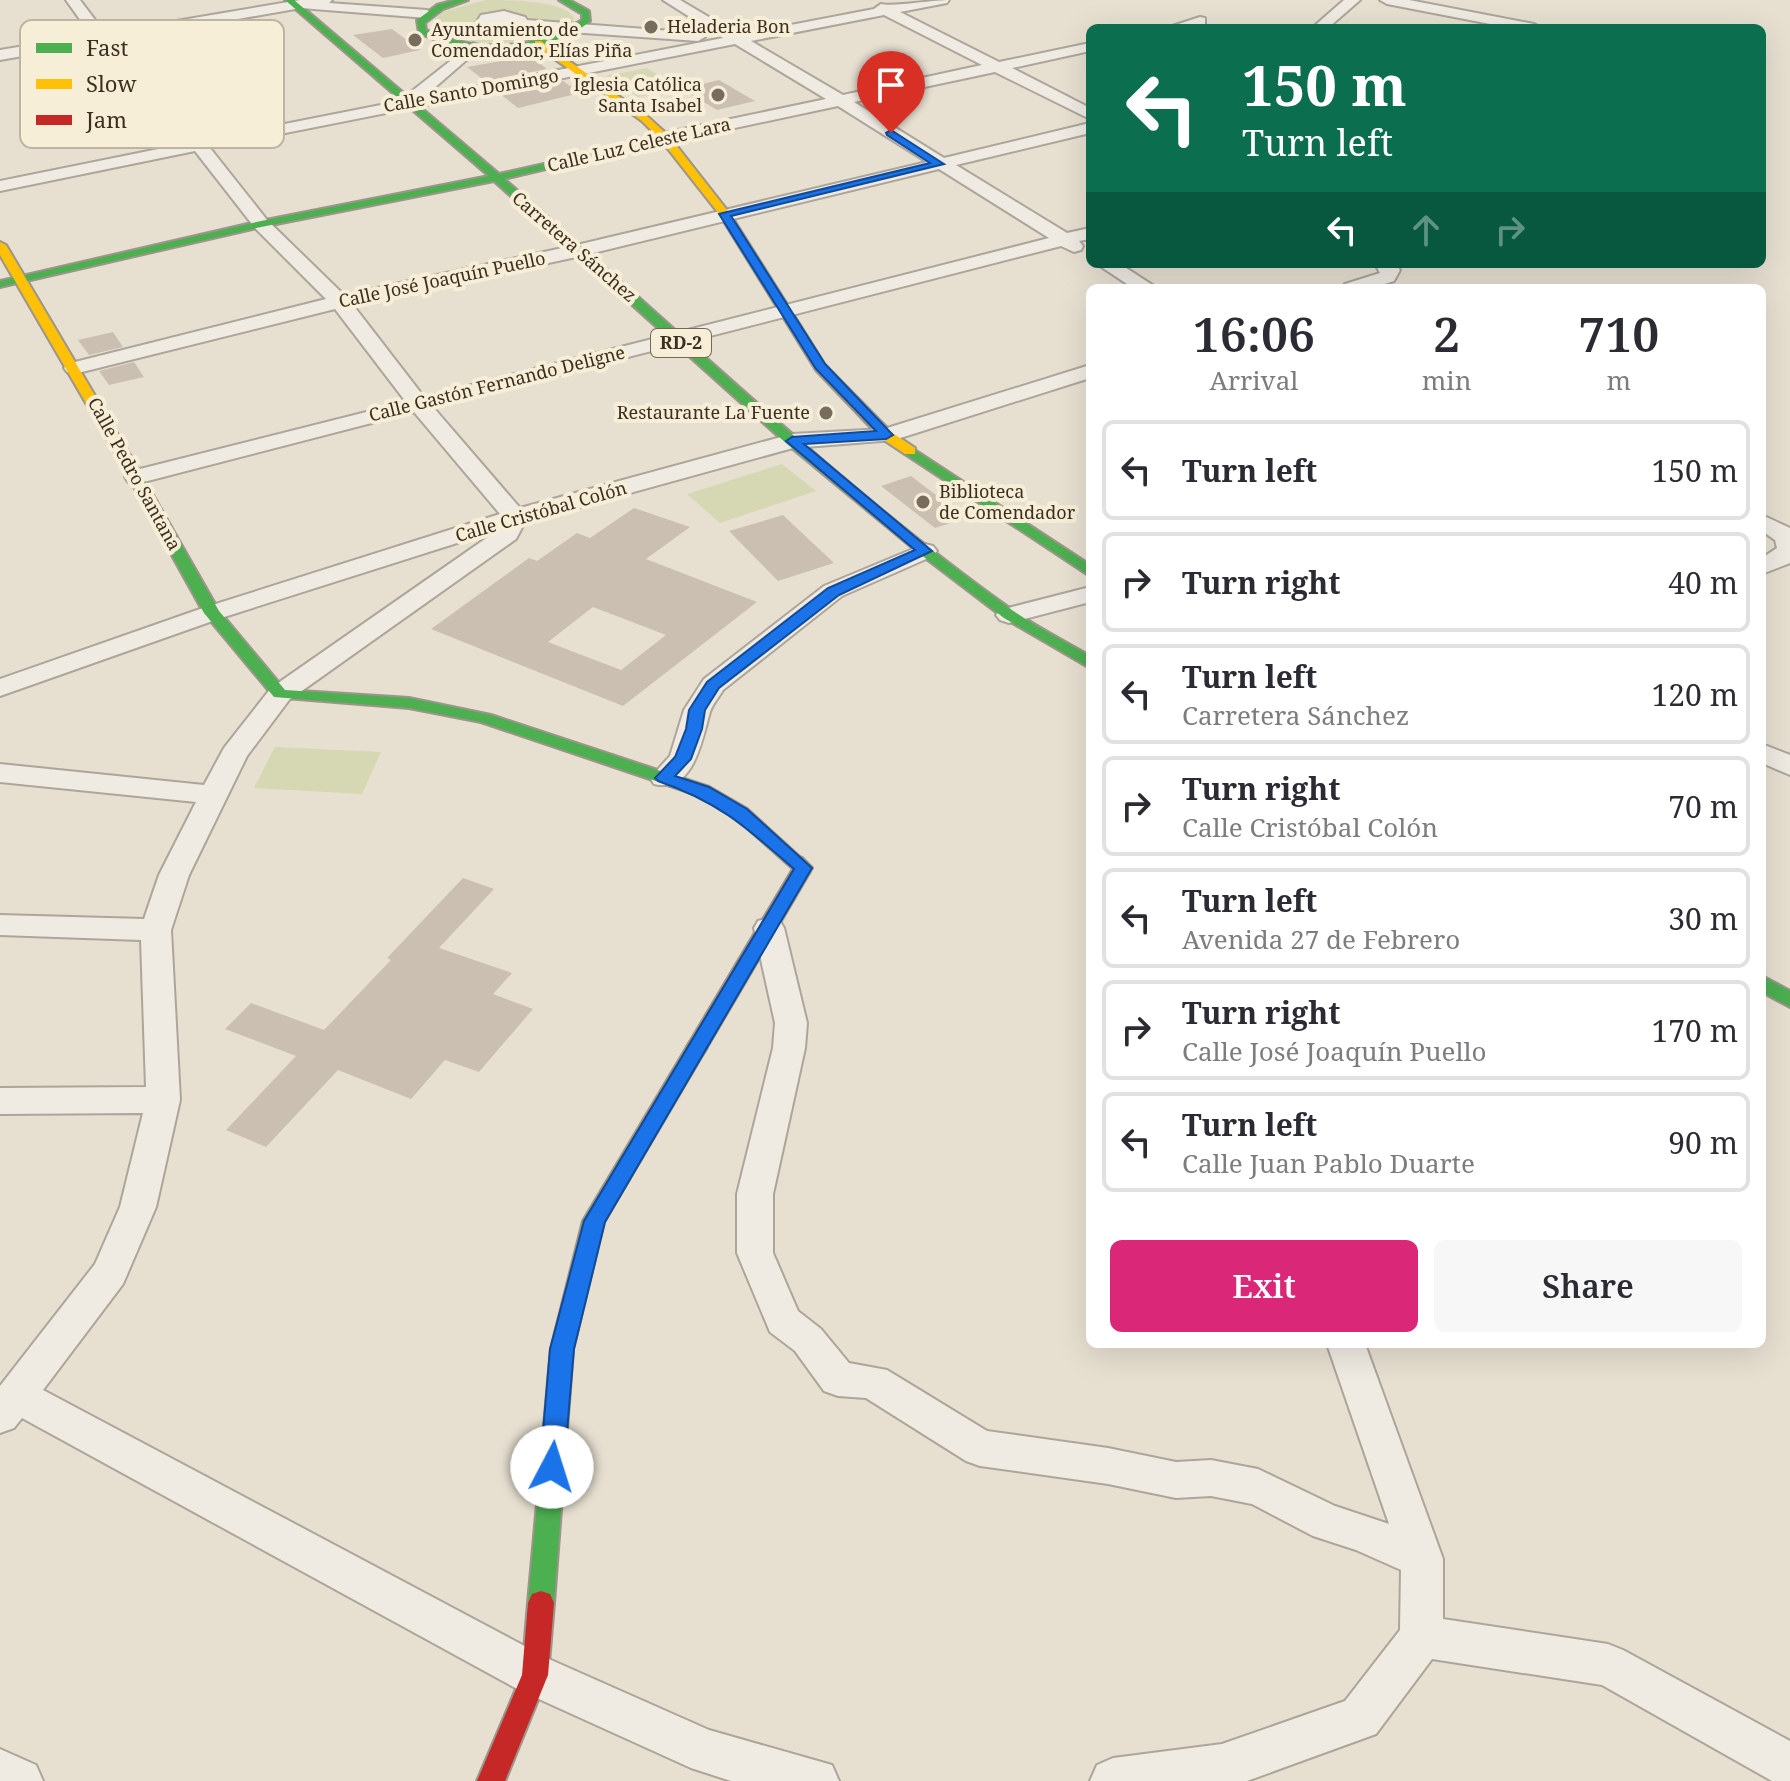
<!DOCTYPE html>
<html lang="en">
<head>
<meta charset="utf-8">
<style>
	:root { --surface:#fff; --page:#f7f7f7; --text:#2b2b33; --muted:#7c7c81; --line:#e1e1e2; --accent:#db2777 }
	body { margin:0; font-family:"Noto Serif",serif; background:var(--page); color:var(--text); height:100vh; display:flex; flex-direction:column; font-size:30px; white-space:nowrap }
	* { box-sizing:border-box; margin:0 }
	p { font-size:26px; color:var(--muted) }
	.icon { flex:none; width:44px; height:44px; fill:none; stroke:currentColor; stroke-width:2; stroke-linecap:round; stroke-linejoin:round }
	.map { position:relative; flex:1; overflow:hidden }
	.details { position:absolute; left:1086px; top:284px; width:680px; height:1064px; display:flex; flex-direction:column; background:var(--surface); border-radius:12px; box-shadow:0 8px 32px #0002 }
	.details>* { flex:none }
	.top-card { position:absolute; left:1086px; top:24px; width:680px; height:244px; border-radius:12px; box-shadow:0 8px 32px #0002; background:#0b6e4f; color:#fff; overflow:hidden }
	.pin { position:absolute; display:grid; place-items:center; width:68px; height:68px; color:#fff; margin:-82px -34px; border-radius:50% 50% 50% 0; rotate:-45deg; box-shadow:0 0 8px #0007 }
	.pin .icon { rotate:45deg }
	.me { position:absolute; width:88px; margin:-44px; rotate:5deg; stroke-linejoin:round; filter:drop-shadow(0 0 6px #0008) }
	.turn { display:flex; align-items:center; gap:28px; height:168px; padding:0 24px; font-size:36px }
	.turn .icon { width:104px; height:104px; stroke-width:2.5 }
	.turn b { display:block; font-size:56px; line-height:68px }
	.lanes { display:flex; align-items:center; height:76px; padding:0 24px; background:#0003; justify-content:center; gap:40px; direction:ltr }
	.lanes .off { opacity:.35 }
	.eta { display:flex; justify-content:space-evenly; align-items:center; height:136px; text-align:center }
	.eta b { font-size:48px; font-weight:600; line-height:56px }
	.primary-button { display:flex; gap:16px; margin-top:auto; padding:16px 24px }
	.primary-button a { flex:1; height:92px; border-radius:12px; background:var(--accent); color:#fff; font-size:32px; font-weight:600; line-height:92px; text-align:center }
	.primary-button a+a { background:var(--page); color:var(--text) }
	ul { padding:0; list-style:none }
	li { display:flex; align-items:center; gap:24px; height:100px; margin:0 16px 12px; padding:0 8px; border:4px solid var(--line); border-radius:12px }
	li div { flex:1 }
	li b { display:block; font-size:30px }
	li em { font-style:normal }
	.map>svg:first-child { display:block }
</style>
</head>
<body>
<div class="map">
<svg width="1790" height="1781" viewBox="0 0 1790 1781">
	<rect width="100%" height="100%" fill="#e7e0d1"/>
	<!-- green -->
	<g fill="#d6d7b3">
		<path d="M486,0C506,0 568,0 574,19C556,49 458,49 432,28V22L442,12Z"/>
		<polygon points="647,68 679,89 638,97 606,76"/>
		<polygon points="782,464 816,491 720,523 687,494"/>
		<polygon points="275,747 381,752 362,794 254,788"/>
	</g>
	<!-- building -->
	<g fill="#cbbfb2" fill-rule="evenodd">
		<polygon points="392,29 420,50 383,58 353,35"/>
		<polygon points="530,56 547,69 485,81 467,67"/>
		<polygon points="719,80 755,101 717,110 682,89"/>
		<polygon points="563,81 580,93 518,108 500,94"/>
		<polygon points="113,332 123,347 89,355 78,340"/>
		<polygon points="134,362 144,377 109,385 99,371"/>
		<polygon points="911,476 966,518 935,528 881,486"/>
		<path d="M634,508L690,527L646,559L757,602L623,706L431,629L529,558L537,561L577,533L590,538ZM593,607L666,635L621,670L548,642Z"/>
		<polygon points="783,515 834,563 778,581 729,531"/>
		<polygon points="463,878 494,889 439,948 512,973 493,994 533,1009 479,1072 445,1060 411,1099 338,1070 266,1147 226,1130 296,1056 225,1029 251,1003 324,1030 391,960 387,958"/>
	</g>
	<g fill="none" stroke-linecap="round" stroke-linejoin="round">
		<defs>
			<g id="street">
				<path d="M66,0H80L105,33L300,0H332L329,3L427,10L434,14L427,18L301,8L112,41L203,140L406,100L407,95L473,43L480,47L478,50L425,96L723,38L663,0H680L739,35L874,9L881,4C892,7 933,0 949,0L947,3L900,12L999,62L1090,43V51L1012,68L1090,108V119L995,72L854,102L944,158L1090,123V133L956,165L1067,233L1090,228V239L1079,241L1083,246L1081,250L1074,252L1061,246L433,407L520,508L792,434L884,429L1090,365V378L894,440L793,448L525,522L516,539L289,700L247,756L189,875L171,930L180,1100L156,1207L123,1284L43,1390L551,1660L709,1730L832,1765L839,1781H731L691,1768L519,1690L22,1418L14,1428L0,1433V1386L95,1264L120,1207L143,1113L0,1114V1088L146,1087L141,940L0,935V915L144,919L159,875L196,802L0,782V764L204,785L224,748L271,688L498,530L221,618L0,696V679L203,608L500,514L414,412L136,484L128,482L125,477L128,472L406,402L335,309L74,374L67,372L64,368L67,364L326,299L255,228L195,151L0,191V181L188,143L97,43L0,60V50L91,35ZM884,15L982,65L843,95L751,41ZM735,44L826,99L659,134L657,138L659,142L665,143L838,106L927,162L581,244L344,295L267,220L210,148ZM939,169L1049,238L424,397L353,305L581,256Z"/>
				<polygon points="1344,0 1360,0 1328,28 1312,28"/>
				<polygon points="1380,0 1409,0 1534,24 1541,28 1511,28 1387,4"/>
				<polygon points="504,11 525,17 527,20 698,33 705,37 698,41 513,28 501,31 476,23 481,15"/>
				<polygon points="1200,17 1205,18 1205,24 1190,28 1166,28"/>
				<polygon points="1097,264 1120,264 1157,288 1133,288"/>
				<polygon points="1375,264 1395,264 1400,270 1394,281 1372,288 1342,288 1345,284 1380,273"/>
				<polygon points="1762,515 1790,528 1790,563 1762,574 1762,558 1777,548 1775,540 1762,531"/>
				<path d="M925,544L933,546L937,551L933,556L842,596L723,690C719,697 712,705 710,712C702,739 694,794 654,784L650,778L670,756L684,710L704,679L824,586Z"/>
				<polygon points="1090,587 1090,602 1009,623 1000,620 996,615 1000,610"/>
				<polygon points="1762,744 1790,755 1790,775 1762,763"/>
				<polygon points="769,918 780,921 784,928 807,1023 805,1048 773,1194 773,1253 798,1311 821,1329 849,1363 887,1370 987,1431 1108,1448 1176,1462 1211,1460 1258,1469 1335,1506 1389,1524 1327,1344 1365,1344 1443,1559 1443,1619 1608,1644 1623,1650 1790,1741 1790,1781 1772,1781 1602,1685 1432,1659 1376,1734 1247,1781 1090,1781 1097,1765 1113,1758 1222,1744 1345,1701 1400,1630 1401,1570 1356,1550 1313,1536 1252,1504 1211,1496 1176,1498 1108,1484 980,1466 966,1461 866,1398 838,1396 824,1391 795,1351 770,1332 737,1253 737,1194 773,1048 775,1023 754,928 758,921"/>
				<polygon points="0,1749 36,1765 43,1781 0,1781"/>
			</g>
			<g id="fast">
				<path d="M285,0H294L499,174L669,136V140L504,179C673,323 831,481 1012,610C1036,627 1064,641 1090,656V668L1004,618L920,554L787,444L494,181L261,227L0,287V281L261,221L489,176Z"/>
				<path d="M455,0H468L443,9L425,23L426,30C479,53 533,51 582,20V14L559,0H569L589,11L590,21C543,62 472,57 419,33L417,20L437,5Z"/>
				<polygon points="910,447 1090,565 1090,576 905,454 905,448"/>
				<polygon points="126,456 133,460 219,611 285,690 409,698 491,715 709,787 747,809 805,862 796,868 790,866 735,817 697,795 481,722 409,708 274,697 204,613 119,460"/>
				<polygon points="1762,976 1790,991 1790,1007 1762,992"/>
				<polygon points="697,1040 704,1042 707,1047 604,1222 573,1349 554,1603 550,1612 541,1615 532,1612 528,1603 551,1349 583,1221 690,1042"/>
			</g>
			<g id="slow">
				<polygon points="535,41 541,41 648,117 669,136 730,214 825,365 891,432 915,448 915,454 905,454 881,438 816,370 720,215 661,140 642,121 535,45"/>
				<polygon points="0,242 6,245 133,460 131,463 121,463 119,460 0,255"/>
			</g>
			<g id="jam">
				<polygon points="796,856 802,858 812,868 704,1052 690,1052 687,1047 793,869 787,862"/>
				<polygon points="541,1591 550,1594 554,1603 548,1675 505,1781 477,1781 522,1675 528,1603 532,1594"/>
			</g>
		</defs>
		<!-- street casing -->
		<use href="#street" stroke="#ada599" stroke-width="4"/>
		<!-- fast casing -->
		<use href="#fast" stroke="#9c958a" stroke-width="4"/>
		<!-- slow casing -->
		<use href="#slow" stroke="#9c958a" stroke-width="4"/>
		<!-- jam casing -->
		<use href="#jam" stroke="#9c958a" stroke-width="4"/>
		<!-- street -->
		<use href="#street" fill="#efebe3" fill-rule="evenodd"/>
		<!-- fast -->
		<use href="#fast" fill="#4caf50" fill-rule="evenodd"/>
		<!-- slow -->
		<use href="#slow" fill="#ffc107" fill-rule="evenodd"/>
		<!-- jam -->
		<use href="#jam" fill="#c62828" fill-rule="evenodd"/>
	</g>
	<!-- route -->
	<path fill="#1a73e8" stroke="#114b97" stroke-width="2" d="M891,130L944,164L731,216L825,364L893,435L886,439L804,444L932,551L839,595L719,688L705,710L702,729L691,759L675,776L709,787L747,809L812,868L605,1222L574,1349L564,1467L561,1475L552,1478L544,1475L540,1467L550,1349L584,1221L794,869C746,827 719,802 658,781L655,778L675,757L686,729L689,710L707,682L828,588L915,550L786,441L792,437L876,431L816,369L719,214L930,163L887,135L886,133Z"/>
	<!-- markers -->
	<g fill="#786c5e" stroke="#f7eed8" stroke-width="3">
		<circle cx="651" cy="27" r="8"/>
		<circle cx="415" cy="40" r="8"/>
		<circle cx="718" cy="95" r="8"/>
		<circle cx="826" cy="413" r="8"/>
		<circle cx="923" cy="502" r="8"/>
	</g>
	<g text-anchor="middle" stroke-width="8" stroke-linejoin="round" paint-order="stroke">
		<!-- far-poi labels -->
		<g font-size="18" fill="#3d2e20" stroke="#f7eed8" text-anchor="start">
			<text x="667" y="33">Heladeria Bon</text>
			<text x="431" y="36">Ayuntamiento de<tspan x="431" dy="21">Comendador, Elías Piña</tspan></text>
			<text x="702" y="91" text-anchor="end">Iglesia Católica<tspan x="702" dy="21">Santa Isabel</tspan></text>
			<text x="810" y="419" text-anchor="end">Restaurante La Fuente</text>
			<text x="939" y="498">Biblioteca<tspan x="939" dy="21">de Comendador</tspan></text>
		</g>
		<!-- far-street labels -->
		<g font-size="18" fill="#3d2e20" stroke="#f7eed8">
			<text transform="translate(471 91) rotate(-10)" y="6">Calle Santo Domingo</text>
			<text transform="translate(639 145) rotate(-13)" y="6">Calle Luz Celeste Lara</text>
			<text transform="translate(574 247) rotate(41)" y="6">Carretera Sánchez</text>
			<text transform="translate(442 280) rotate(-12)" y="6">Calle José Joaquín Puello</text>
			<text transform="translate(497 384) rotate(-14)" y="6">Calle Gastón Fernando Deligne</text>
			<text transform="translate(134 474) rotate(61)" y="6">Calle Pedro Santana</text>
			<text transform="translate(541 512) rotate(-16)" y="6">Calle Cristóbal Colón</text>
		</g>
		<!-- shield labels -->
		<rect fill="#f7eed8" stroke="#756857" stroke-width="2" x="651" y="329" width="60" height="28" rx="6"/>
		<g font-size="18" font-weight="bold" fill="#3d2e20">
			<text x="681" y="349">RD-2</text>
		</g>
	</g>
	<!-- legend -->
	<rect x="20" y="20" width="264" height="128" rx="12" fill="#f7eed8" stroke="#bfb4a1" stroke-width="2"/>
	<rect x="36" y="43" width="36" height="10" fill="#4caf50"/>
	<rect x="36" y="79" width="36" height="10" fill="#ffc107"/>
	<rect x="36" y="115" width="36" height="10" fill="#c62828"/>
	<g font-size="22" fill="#3d2e20">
		<text x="86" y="56">Fast</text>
		<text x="86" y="92">Slow</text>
		<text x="86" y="128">Jam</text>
	</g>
</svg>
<div class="pin" style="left:891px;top:133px;background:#d93025"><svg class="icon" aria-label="arrive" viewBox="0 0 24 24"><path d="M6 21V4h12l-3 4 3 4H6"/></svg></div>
<svg class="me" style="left:552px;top:1467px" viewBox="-20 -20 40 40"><circle r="19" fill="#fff"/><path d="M0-13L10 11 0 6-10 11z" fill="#1a73e8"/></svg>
<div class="top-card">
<div class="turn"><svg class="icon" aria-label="left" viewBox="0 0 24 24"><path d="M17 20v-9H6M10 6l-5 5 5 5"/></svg><div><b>150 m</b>Turn left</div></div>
<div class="lanes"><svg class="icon" aria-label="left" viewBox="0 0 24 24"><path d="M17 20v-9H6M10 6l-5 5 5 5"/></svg><svg class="icon off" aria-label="ahead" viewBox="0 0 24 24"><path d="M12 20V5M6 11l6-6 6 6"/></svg><svg class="icon off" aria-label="right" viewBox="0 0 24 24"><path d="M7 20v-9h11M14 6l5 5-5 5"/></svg></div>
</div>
<section class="details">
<div class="eta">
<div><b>16:06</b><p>Arrival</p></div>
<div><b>2</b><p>min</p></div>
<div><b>710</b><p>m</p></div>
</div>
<ul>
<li><svg class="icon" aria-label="left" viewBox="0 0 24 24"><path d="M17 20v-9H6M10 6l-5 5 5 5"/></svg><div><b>Turn left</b></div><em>150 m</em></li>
<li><svg class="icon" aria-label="right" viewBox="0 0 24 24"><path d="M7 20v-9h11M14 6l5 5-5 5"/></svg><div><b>Turn right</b></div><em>40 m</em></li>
<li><svg class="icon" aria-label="left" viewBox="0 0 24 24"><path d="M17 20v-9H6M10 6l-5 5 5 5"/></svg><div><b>Turn left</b><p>Carretera Sánchez</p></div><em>120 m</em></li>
<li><svg class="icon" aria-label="right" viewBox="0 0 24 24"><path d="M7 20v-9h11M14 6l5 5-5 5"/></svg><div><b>Turn right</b><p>Calle Cristóbal Colón</p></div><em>70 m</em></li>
<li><svg class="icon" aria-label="left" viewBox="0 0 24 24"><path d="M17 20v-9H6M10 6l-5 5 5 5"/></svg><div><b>Turn left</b><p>Avenida 27 de Febrero</p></div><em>30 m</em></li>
<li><svg class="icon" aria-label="right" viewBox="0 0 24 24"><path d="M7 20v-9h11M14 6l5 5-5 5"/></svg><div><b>Turn right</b><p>Calle José Joaquín Puello</p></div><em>170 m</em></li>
<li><svg class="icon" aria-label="left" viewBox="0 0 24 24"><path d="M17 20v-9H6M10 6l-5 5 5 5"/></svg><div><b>Turn left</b><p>Calle Juan Pablo Duarte</p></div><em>90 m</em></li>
</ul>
<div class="primary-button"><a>Exit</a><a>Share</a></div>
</section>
</div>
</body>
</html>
